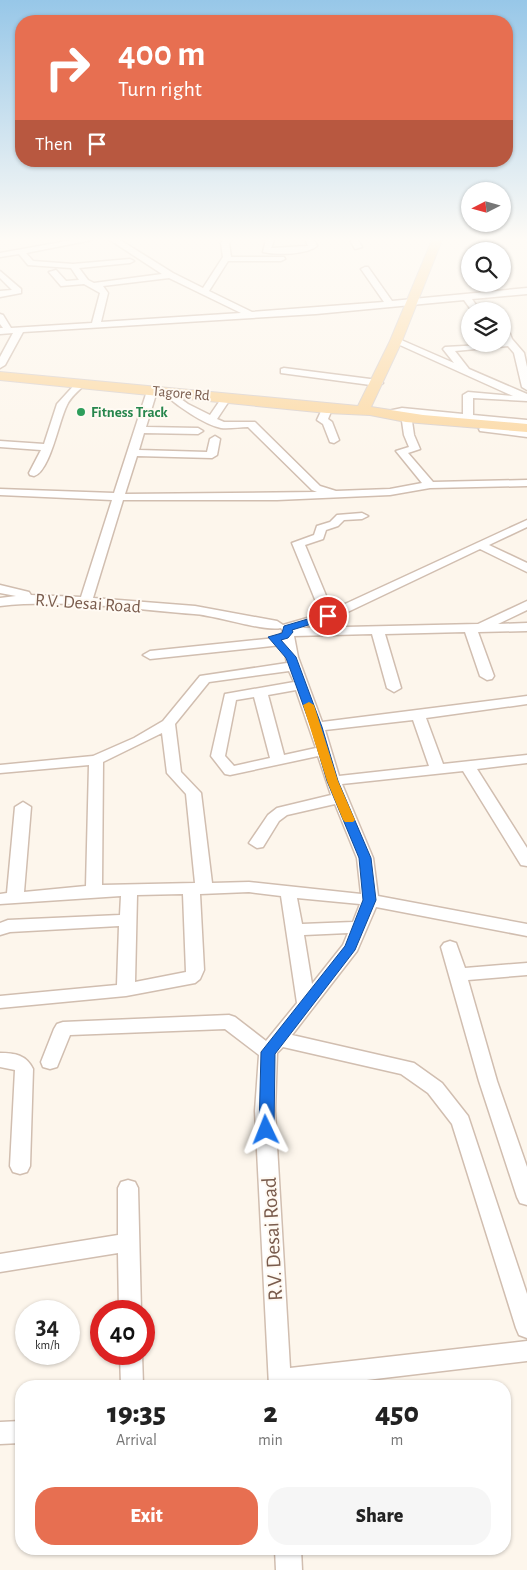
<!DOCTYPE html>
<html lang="en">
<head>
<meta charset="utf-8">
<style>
	:root { --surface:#fff; --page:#f6f6f6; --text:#222; --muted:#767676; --accent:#e76f51 }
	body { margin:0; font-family:"Alegreya Sans",sans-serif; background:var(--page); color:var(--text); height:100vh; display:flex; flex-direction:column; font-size:19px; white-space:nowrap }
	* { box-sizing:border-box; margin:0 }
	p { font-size:16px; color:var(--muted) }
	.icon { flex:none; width:28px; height:28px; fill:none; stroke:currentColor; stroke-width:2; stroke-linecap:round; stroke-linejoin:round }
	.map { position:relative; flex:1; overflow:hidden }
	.sheet { position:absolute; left:15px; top:1380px; width:496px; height:175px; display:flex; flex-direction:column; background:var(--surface); border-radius:20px; box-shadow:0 1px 4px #0004 }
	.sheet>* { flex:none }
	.banner { position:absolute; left:15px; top:15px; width:498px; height:152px; border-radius:20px; box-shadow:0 1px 4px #0004; background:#e76f51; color:#fff; overflow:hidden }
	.needle { width:32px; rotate:264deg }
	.controls { position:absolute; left:461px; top:182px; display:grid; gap:10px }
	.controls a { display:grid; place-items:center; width:50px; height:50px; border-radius:50%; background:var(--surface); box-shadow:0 1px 4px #0004; font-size:25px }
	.speed { position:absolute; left:15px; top:1300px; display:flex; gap:10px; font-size:25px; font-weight:700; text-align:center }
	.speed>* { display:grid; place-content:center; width:65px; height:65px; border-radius:50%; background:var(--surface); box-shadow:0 1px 4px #0004; line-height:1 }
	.speed small { font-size:12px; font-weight:400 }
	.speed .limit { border:8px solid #d22; background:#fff; color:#111 }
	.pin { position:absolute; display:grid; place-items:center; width:42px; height:42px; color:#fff; margin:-21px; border:2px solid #fff; border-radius:50%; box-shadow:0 1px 5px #0007 }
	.me { position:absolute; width:55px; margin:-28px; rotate:358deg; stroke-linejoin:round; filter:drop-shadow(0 0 4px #0008) }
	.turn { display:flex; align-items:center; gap:18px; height:105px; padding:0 20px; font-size:22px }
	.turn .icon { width:65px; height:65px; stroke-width:2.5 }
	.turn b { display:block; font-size:35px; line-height:42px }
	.then { display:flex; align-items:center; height:48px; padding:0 20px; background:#0003; gap:10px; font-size:19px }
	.eta { display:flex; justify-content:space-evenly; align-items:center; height:85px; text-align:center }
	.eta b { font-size:30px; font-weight:800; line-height:35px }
	.primary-button { display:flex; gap:10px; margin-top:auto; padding:10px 20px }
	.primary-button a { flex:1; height:58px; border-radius:20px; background:var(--accent); color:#fff; font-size:20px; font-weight:800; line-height:58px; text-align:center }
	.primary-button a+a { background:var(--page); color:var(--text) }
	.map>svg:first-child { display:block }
</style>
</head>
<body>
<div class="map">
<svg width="527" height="1570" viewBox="0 0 527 1570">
	<rect width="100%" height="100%" fill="#fdf6ec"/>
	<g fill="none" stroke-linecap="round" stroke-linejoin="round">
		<defs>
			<g id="minor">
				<path d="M73,240H92L26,253L33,261L73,264L130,259L134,261L130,263L79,268L88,280L94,283L162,274L110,240H120L173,273L203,288L223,257L221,243L223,240H231L229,243L231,257H284L285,259L281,261H228L209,291L252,312L384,302L361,269L365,267H368L392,301L527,288V294L472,299L480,311H472L464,300L316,314L23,332L5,365L0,368V357L13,333L0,334V328H3L0,324V314L3,315L11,328L92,323L100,293L84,284L61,286L49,272L56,270L66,281L79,280L71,268L28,265L19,254L0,257V253ZM169,278L241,313L101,322L108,293L103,286Z"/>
				<path d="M266,240H274L271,248L308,246L306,240H314L317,246C307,255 276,255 263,252Z"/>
				<polygon points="350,240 358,240 362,247 355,249"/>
				<polygon points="0,271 21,289 21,293 0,297 0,291 12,290 0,278"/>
				<polygon points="502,321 506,324 512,339 524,353 527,367 527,390 522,387 514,353 508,346 455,351 469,369 527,394 527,401 473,398 473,415 527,420 527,426 402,414 388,415 388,411 402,408 463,414 463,395 468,392 513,396 391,341 399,339 454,363 443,349 445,347 502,344"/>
				<polygon points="284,368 378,380 383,383 378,386 281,373 281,369"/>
				<path d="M77,382L85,384C79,391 71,396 67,405C59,420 50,472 34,476L30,475L29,473L41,450L0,447V441L44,444L57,404Z"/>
				<path d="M152,388L157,391L146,427L198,428L203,431L198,434L144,433L139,450L207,452L210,439L215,436L220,439L217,455L212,458L137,456L125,494L317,492L312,490L248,427C240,427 229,429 221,428C203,424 178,406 164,394V390L167,389L188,404L210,415L223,396H229L231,398L217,419L224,422H255L320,486L336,491L390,489L422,483L396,451L409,447L404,435L402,421L407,418L412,421L414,435L420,449L408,453L433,482L527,480V486L430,488L390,495L277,500H123L93,598L195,606L277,621L283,625L321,614L292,543L314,535L317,526L330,522L337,515L362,513L368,516L362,519L344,520L338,526L326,530L323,539L305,545L332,610L527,520V527L489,545L527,563V572L480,549L333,619L301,628L478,624L527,601V610L498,624L527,623V631L478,632L494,676L492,679L487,680L480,676L465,632L385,634L401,688L394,692L387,688L372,634L294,636L298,657L322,722L527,696V704L426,718L443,764L527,755V763L477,769L527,848V866L521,865L463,771L342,784L373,858L378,896L527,924V936L376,907L357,951L292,1035L414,1063L442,1083L468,1116L527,1294V1338L519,1335L516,1328L452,1124L428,1093L401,1074L283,1047L277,1053L275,1111L290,1368L527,1341V1361L316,1386H269L255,1111L259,1055L225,1029L70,1035L57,1067L50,1069L43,1067L41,1062L54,1029L57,1024L63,1022L229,1015L235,1017L266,1041L297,1003L281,896L249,892L200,894L204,970L200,979L195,983L126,996L0,1008V996L117,985L119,926L10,932L0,935V923L8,920L120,915L121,896L0,904V894L7,893L15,807L23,802L31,807L24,892L86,886L89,765L0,773V765L93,756L134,738L163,721L200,676L287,663L281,634L283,631L281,628C264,632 215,615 194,614C130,609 65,599 0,606V598L16,596L0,593V585L29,592L31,595L81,597L112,500L0,495V489L114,493L147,391ZM289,671L294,682L225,694L211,756L225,774L230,775L318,756L331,795L277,808L268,815L249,843L257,848L263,847L279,821L287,815L335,804L357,858L361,894L249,882L212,883L201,793L181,772L175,724L209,682ZM296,690L316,748L284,755L268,695ZM254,697L270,758L234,766L225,756L236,700ZM413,720L429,766L339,776L325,730ZM162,733L167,773L186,794L195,883L102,885L103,762ZM183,894L186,972L135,982L137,895ZM297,898L360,904L353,922L302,924ZM348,933L343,945L312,984L304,935Z"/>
				<polygon points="327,406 332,409 328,419 332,422 339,440 334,443 330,442 323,424 317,420 323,407"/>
				<polygon points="484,426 527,431 527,437 480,431 479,429"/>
				<polygon points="276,638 281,639 283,642 281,645 150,659 143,655 150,651"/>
				<polygon points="450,941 456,943 465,968 527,963 527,975 468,980 497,1081 527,1167 527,1205 520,1203 517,1197 479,1081 441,947 444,943"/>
				<path d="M0,1053C15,1053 26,1055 33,1069L30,1166L27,1172L20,1174L13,1172L10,1166L15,1070L0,1067Z"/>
				<polygon points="128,1180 135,1182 138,1188 141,1311 119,1311 118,1253 0,1272 0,1254 118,1235 118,1188 121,1182"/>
				<polygon points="120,1354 142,1354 143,1386 121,1386"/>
				<polygon points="21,1421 21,1443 0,1444 0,1422"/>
				<polygon points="275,1549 301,1549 302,1570 276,1570"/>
			</g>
			<polygon id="major" points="432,240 442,240 402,341 371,407 423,415 527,424 527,432 406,422 370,415 327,413 0,380 0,372 358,406 390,341"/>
		</defs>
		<!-- minor casing -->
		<use href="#minor" stroke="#d1beb0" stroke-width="3"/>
		<!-- major casing -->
		<use href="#major" stroke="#dad1cd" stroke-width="2"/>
		<!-- minor -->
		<use href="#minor" fill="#fff" fill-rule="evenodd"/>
		<!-- major -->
		<use href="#major" fill="#fbd9a5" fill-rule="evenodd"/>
	</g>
	<!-- sky -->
	<linearGradient id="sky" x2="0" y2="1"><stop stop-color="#97c7e8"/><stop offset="0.52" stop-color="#fefbf6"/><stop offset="1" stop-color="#fefbf6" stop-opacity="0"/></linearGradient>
	<rect width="527" height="460" fill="url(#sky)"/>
	<!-- route -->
	<polygon fill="#1a73e8" stroke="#114b97" points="328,613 331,614 331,618 292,630 293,632 288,638 281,640 296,657 322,727 338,781 371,858 376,900 355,950 275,1054 274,1130 272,1134 261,1134 259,1130 261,1052 345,946 363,900 359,858 327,781 311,727 289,666 286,658 268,637 282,633 284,626"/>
	<!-- slow -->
	<polygon fill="#f59e0b" points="309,702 314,705 338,781 355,820 353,822 345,822 343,820 327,781 303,705"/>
	<!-- markers -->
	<circle fill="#2e9e5b" stroke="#fffaf3" stroke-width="2" cx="81" cy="412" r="5"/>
	<g text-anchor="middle" stroke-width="4" stroke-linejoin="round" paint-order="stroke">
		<!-- far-street labels -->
		<g font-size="15" fill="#7a5c4d" stroke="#fffaf3">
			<text transform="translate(181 393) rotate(5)" y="5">Tagore Rd</text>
		</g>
		<!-- far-leisure labels -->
		<g font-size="15" font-weight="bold" fill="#27864d" stroke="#fffaf3" text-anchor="start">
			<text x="91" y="417">Fitness Track</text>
		</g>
		<!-- street labels -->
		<g font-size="18" fill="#7a5c4d" stroke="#fffaf3">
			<text transform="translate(88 603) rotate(4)" y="6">R.V. Desai Road</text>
		</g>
		<!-- near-street labels -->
		<g font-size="21" fill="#7a5c4d" stroke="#fffaf3">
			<text transform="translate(272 1239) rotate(-93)" y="7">R.V. Desai Road</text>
		</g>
	</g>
</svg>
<div class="controls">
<a><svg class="needle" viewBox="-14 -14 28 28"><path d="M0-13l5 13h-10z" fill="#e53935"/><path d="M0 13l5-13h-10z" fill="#767676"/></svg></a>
<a><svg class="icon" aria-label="search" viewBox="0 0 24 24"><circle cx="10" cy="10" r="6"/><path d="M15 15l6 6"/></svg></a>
<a><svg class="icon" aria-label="layers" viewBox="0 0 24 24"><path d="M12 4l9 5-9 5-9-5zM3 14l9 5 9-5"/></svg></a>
</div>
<div class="speed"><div>34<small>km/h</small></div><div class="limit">40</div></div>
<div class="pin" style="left:328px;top:616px;background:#d93025"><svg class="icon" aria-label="arrive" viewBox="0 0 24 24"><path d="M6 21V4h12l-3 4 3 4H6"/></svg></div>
<svg class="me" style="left:266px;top:1130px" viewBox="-20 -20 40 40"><path d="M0-17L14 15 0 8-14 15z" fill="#1a73e8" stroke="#fff" stroke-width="4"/></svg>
<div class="banner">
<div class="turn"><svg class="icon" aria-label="right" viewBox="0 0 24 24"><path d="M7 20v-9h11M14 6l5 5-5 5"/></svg><div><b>400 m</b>Turn right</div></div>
<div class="then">Then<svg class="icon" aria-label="arrive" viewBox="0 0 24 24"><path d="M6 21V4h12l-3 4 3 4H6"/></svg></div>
</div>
<section class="sheet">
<div class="eta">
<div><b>19:35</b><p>Arrival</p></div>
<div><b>2</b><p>min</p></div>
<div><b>450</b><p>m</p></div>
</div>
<div class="primary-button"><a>Exit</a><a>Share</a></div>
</section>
</div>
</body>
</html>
